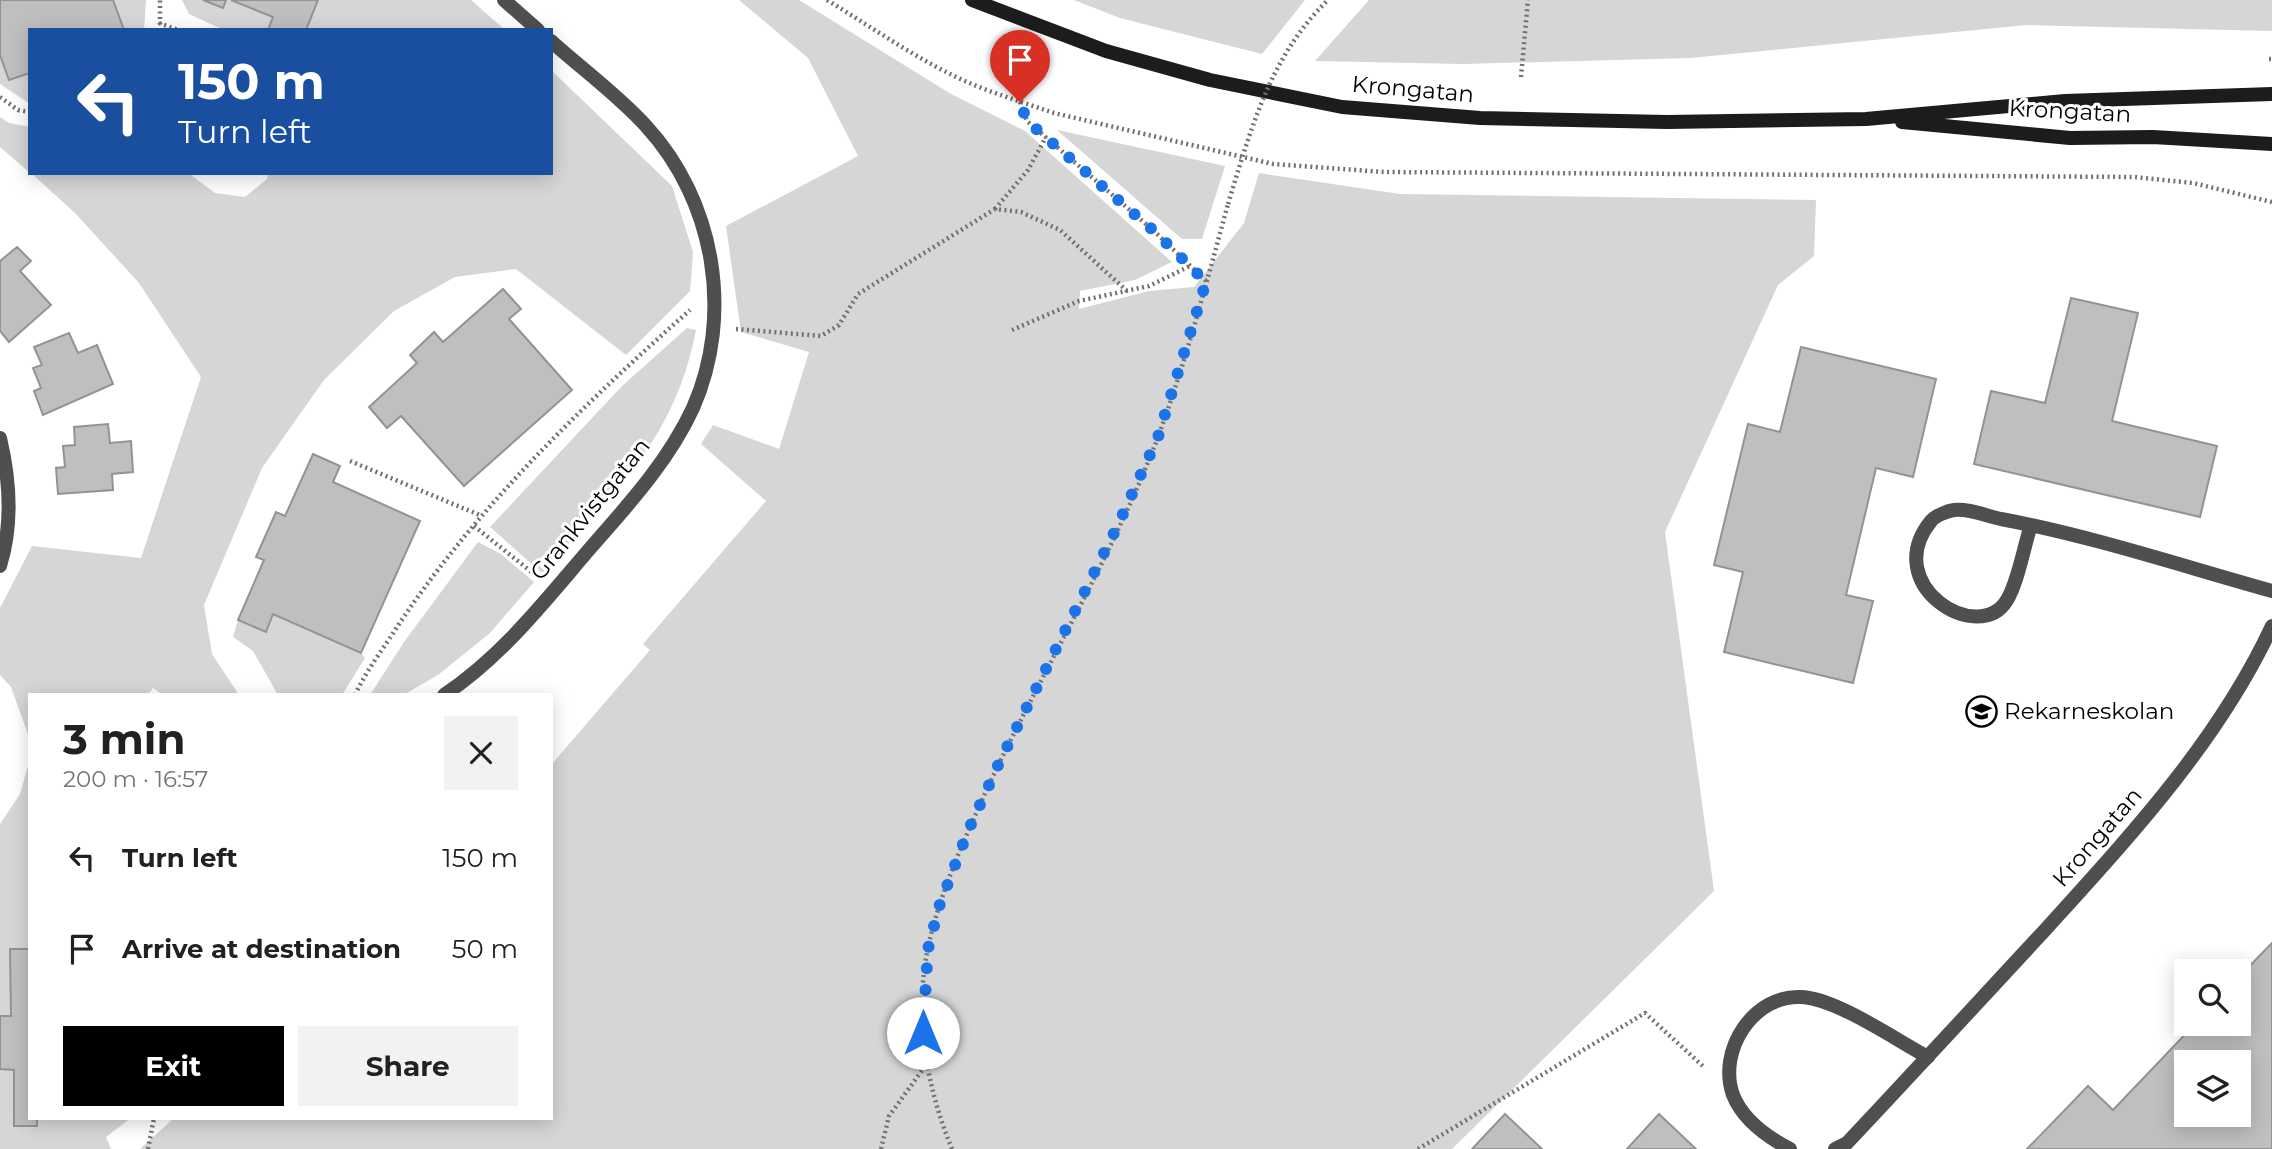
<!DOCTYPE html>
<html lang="en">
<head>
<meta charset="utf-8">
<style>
	:root { --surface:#fff; --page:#f2f2f2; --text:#202124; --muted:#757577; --accent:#000 }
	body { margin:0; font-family:Montserrat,sans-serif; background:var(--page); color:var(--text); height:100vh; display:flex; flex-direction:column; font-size:26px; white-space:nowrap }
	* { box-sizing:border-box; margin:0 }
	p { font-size:23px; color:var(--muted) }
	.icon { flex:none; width:38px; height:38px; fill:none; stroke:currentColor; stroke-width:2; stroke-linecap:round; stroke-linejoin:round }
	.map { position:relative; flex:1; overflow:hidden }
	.drawer { position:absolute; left:28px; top:693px; width:525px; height:427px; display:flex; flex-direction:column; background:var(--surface); border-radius:0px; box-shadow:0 4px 18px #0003 }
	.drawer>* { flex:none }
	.guide { position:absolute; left:28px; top:28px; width:525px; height:147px; border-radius:0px; box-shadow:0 4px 18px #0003; background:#1a4fa0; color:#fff; overflow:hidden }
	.tools { position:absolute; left:2174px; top:959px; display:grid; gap:14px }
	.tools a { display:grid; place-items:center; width:77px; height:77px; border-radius:0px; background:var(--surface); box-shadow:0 4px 18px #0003; font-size:35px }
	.pin { position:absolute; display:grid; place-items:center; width:60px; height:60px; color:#fff; margin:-72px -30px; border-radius:50% 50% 50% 0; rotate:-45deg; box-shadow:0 0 7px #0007 }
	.pin .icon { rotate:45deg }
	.me { position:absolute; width:77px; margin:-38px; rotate:0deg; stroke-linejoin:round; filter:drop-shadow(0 0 5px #0008) }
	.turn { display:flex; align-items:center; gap:24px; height:147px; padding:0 35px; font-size:32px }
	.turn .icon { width:91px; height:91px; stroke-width:2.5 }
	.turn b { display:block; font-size:49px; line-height:60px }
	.round { display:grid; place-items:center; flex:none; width:74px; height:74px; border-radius:0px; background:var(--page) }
	.overview { display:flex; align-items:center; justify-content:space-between; height:119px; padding:0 35px }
	h1 { font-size:42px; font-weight:700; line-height:52px }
	.primary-button { display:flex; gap:14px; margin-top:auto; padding:14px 35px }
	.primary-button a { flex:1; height:80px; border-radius:0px; background:var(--accent); color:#fff; font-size:28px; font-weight:700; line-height:80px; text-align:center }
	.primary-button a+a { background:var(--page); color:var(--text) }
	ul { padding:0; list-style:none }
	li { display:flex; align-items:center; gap:21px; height:91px; padding:0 35px }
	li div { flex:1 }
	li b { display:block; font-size:26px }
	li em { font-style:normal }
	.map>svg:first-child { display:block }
</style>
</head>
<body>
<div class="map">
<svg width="2272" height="1149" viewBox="0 0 2272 1149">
	<rect width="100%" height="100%" fill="#fff"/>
	<!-- green -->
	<g fill="#d6d6d6">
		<polygon points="113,0 146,0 144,30 124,30"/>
		<polygon points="182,0 231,0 273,17 268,30 224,30 189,14"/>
		<polygon points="318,0 471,0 505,30 306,30"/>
		<polygon points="739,0 799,0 951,94 1025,131 1172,262 1135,280 1080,291 1079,309 1149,291 1194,287 1244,223 1259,173 1400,194 1816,200 1814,256 1778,285 1665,532 1714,891 1452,1149 140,1149 174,1118 551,1118 551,765 650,650 643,644 766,501 701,444 713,425 779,449 809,352 741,332 726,226 858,156 808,58"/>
		<polygon points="1074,0 1305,0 1262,54 1120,18"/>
		<polygon points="1369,0 2272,0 2272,31 2026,25 1691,58 1463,64 1315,61"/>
		<polygon points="0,55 9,80 30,73 30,104 0,84"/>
		<polygon points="551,70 672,186 693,252 690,291 626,355 516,269 455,277 394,311 324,380 262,468 204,605 212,654 239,695 163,695 153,688 148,695 30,695 30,740 11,687 0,675 0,608 32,546 141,558 201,377 139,283 75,213 31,173 188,173 215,193 245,197 267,179 268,173 551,173"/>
		<polygon points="0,117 9,123 30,127 30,173 0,147"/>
		<polygon points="1057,130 1225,166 1202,239 1182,239"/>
		<path d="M687,328L696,330C675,440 613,494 542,573L490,527L622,386Z"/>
		<polygon points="478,542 501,554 534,582 490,633 438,675 403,695 370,695 404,642"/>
		<polygon points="273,614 361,653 365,658 342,695 278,695 253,651 233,637 238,620 266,632"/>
		<polygon points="30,759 30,949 10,950 11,1016 0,1016 0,824 20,794"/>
		<polygon points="0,1069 14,1070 15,1126 37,1126 37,1118 131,1118 106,1137 111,1149 0,1149"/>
	</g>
	<!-- building -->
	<g fill="#bfbfbf" stroke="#939393" stroke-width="2" fill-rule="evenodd">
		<polygon points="0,0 113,0 124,30 30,30 30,73 9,80 0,55"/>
		<polygon points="203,0 226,0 223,8"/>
		<polygon points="231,0 318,0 306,30 268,30 273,17"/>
		<polygon points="17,247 31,261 20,271 51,305 9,342 0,331 0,261"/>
		<polygon points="503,289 521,309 509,319 572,390 464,486 401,416 387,428 369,407 417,363 410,355 434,332 443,342"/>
		<polygon points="2071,298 2138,313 2112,421 2217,446 2200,517 1974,464 1991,391 2045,403"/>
		<polygon points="69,333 78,353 97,345 113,384 43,415 34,391 41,388 33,368 42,365 34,347"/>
		<polygon points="1801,347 1936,379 1913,477 1876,468 1846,595 1873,601 1853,683 1724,652 1743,572 1714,565 1748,424 1780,432"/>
		<polygon points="108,424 110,443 131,441 133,472 112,474 113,490 58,494 56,468 65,467 63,446 75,445 74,427"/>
		<polygon points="313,454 340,466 333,482 420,521 361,653 273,614 266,632 238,620 264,560 256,557 276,512 285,516"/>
		<path d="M2272,943V1149H2027L2088,1086L2113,1110L2195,1024H2238V978ZM2186,1062H2238V1115H2186Z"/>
		<polygon points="10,949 30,949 30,1118 37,1118 37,1126 14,1126 14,1070 0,1069 0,1016 11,1016"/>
		<polygon points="1505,1114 1542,1149 1472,1149"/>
		<polygon points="1659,1114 1696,1149 1627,1149"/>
	</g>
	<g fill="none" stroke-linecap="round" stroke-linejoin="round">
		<!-- path -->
		<g stroke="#717171" stroke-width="4.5" stroke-dasharray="2 3.5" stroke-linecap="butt">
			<path d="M827,0C873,28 918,60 967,82C995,94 1025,103 1054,113L1273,164L1384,172L2134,177L2193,183L2272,202"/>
			<polyline points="159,23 178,30"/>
			<polyline points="160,30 160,0"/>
			<polyline points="2269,59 2272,59"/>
			<polyline points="1521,77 1528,0"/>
			<polyline points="0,97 18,110 30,112"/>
			<polyline points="1020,102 1027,121 1154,231 1206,281"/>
			<polyline points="995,209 1028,170 1046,137"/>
			<polyline points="736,329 821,336 839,325 858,294 995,209 1021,212 1060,230 1127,291"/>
			<polyline points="1012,330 1079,301 1149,286 1190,266"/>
			<polyline points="350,461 482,516"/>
			<polyline points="474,526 534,574"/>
			<path d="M355,695C366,671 383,649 397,627C476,508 583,405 690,310"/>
			<polyline points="148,1149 154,1118"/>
			<polyline points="881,1149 889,1116 926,1065"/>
			<path d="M952,1149C926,1086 914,1015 928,947C940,893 964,840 987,789C1042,671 1112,558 1158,437C1186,361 1207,281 1228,204"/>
			<polyline points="1418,1149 1645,1013 1705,1068"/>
		</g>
		<!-- street -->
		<g stroke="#4f4f4f" stroke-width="14">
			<polyline points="504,0 538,30"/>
			<path d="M0,438C10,480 13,524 0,566"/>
			<path d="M2031,525C2024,546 2018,582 2007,600C1979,647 1879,585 1931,521C1935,516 1947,511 1954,510C1967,508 1987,516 2001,519C2092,536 2182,566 2272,591"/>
			<path d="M444,695C504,655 547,598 593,545C630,503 669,460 693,408C734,315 715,201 646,126C618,95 582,69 551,41"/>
			<path d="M1790,1149C1767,1137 1743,1120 1733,1095C1717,1050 1754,994 1802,997C1837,999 1896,1040 1928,1057"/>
			<path d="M1835,1149L1847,1143C1913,1073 1979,1001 2045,930C2130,836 2218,742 2272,626"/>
		</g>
		<!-- secondary -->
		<g stroke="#1c1c1c" stroke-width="14">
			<polyline points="972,0 1106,51 1210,80 1342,107 1480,118 1667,122 1866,119 2065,101 2272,94"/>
			<polyline points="1902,122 2070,138 2153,137 2272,144"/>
		</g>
		<!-- path-bridge -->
		<path stroke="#717171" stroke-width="4.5" stroke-dasharray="2 3.5" stroke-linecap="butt" d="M1228,204C1251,129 1270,56 1328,0"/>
	</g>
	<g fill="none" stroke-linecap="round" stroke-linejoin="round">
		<!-- route -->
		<polyline stroke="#1a73e8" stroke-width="12" stroke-dasharray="0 21.6" points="923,1033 928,949 939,907 968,831 1000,761 1116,529 1158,437 1206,282 1154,231 1027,121 1020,102"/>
	</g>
	<!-- icons -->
	<defs>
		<symbol id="school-ring" viewBox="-11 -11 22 22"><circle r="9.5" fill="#fff" stroke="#000" stroke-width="1.5"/><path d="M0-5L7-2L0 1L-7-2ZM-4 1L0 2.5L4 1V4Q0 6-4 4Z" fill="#000"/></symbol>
	</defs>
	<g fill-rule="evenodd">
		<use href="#school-ring" x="1964" y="694" width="35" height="35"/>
	</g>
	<g text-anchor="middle" stroke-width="6" stroke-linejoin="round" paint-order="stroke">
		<!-- street labels -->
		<g font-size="23" fill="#000" stroke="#fff">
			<text transform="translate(1413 89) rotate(5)" y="8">Krongatan</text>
			<text transform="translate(2070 111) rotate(3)" y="8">Krongatan</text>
			<text transform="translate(590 509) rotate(-51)" y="8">Grankvistgatan</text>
			<text transform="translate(2097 837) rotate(-49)" y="8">Krongatan</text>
		</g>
		<!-- poi labels -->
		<g font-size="23" fill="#000" stroke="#fff" text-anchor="start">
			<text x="2004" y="719">Rekarneskolan</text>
		</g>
	</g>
</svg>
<div class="tools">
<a><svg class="icon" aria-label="search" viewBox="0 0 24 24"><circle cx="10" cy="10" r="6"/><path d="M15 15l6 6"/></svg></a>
<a><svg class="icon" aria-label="layers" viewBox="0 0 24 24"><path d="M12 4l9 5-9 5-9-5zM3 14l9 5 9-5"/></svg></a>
</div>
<div class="pin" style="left:1020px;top:102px;background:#d93025"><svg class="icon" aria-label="arrive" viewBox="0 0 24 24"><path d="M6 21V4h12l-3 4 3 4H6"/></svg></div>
<svg class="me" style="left:923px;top:1033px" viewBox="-20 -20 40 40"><circle r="19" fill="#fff"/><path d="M0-13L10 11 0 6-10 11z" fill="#1a73e8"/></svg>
<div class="guide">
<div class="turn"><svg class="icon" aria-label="left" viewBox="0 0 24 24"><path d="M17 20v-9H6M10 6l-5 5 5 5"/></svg><div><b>150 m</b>Turn left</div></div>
</div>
<section class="drawer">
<div class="overview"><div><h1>3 min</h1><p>200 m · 16:57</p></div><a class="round"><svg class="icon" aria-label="close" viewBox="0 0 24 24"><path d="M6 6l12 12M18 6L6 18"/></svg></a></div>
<ul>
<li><svg class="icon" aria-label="left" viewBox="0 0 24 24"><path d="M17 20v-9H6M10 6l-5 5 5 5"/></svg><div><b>Turn left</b></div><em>150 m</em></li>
<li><svg class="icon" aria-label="arrive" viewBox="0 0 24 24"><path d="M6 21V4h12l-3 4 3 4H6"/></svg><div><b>Arrive at destination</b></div><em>50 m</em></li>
</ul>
<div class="primary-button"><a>Exit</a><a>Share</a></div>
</section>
</div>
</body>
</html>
